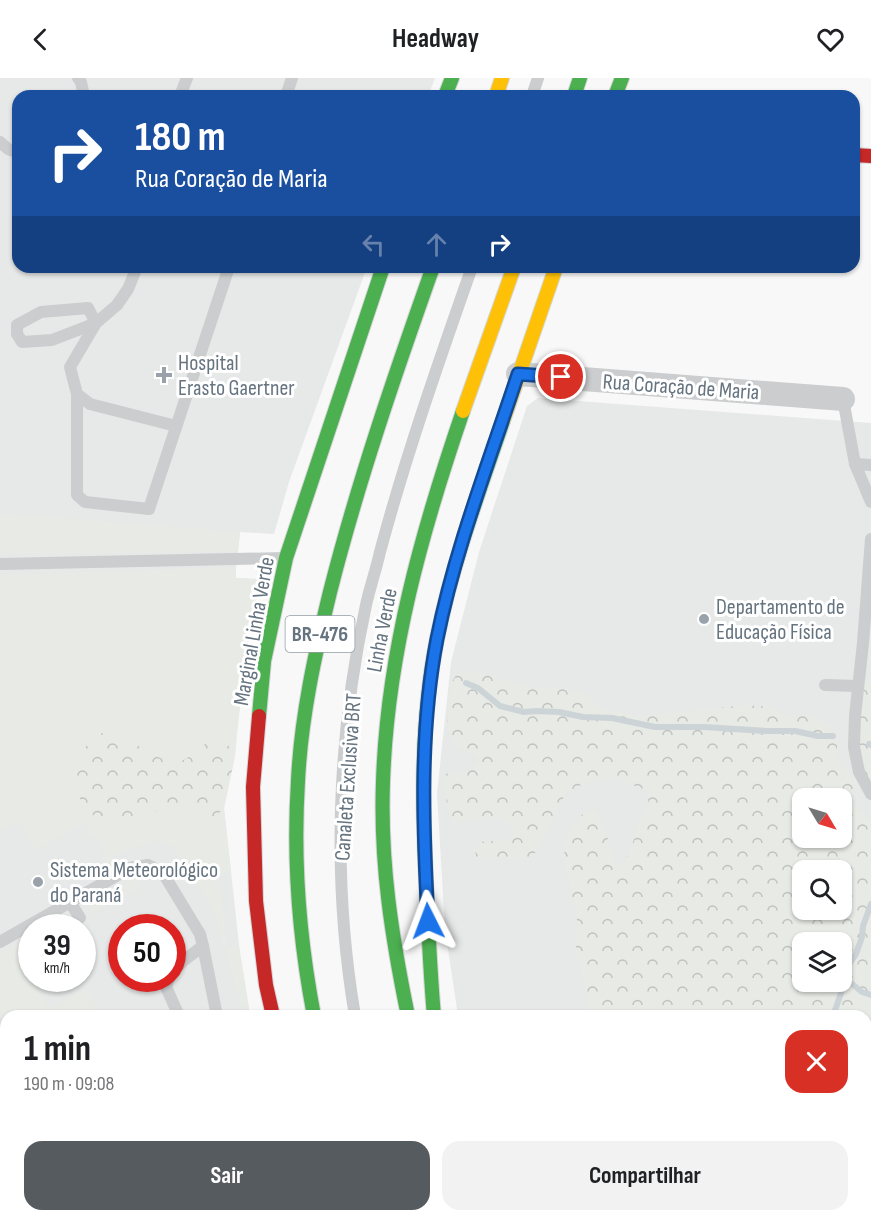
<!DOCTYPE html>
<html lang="pt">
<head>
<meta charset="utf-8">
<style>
	:root { --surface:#fff; --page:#f2f2f2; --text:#202124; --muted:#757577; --accent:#565b60 }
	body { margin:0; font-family:"Sofia Sans Condensed",sans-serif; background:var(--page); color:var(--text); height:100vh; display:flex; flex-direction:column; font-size:22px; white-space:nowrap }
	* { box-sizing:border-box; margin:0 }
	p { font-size:20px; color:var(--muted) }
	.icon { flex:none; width:33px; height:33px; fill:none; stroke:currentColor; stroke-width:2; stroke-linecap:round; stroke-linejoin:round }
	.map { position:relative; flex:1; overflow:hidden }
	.panel { position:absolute; left:0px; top:932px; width:872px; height:212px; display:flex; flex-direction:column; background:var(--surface); border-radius:18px 18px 0 0; box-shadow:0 2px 4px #0004 }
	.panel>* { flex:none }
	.guide { position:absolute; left:12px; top:12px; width:848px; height:183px; border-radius:18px; box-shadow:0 2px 4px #0004; background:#1a4fa0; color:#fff; overflow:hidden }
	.needle { width:39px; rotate:128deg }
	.controls { position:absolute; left:792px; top:710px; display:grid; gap:12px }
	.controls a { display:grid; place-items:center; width:60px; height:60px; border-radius:12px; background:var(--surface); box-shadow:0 2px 4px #0004; font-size:30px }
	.speed { position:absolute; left:18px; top:836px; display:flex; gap:12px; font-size:30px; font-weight:700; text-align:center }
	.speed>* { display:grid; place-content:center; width:78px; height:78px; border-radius:50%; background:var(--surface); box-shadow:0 2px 4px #0004; line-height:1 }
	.speed small { font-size:15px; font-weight:400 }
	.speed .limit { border:9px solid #d22; background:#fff; color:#111 }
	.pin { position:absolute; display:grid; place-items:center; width:51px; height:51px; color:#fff; margin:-26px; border:3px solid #fff; border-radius:50%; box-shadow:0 2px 6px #0007 }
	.me { position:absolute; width:66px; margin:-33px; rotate:357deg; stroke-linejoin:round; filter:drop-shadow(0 0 4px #0008) }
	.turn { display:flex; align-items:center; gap:21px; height:126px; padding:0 24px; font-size:27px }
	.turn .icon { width:78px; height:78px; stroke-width:2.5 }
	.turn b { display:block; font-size:42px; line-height:51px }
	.lanes { display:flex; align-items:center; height:57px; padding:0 24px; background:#0003; justify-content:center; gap:30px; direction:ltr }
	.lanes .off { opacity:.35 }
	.round { display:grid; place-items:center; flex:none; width:63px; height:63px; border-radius:18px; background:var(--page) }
	.head { display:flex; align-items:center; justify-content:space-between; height:102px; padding:0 24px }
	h1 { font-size:36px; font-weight:700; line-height:45px }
	.cta { display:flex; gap:12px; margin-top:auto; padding:12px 24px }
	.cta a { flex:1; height:69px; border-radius:18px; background:var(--accent); color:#fff; font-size:24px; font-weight:700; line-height:69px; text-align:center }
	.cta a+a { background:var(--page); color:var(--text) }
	header { display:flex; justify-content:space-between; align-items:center; height:78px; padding:0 24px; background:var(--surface); font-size:27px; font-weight:700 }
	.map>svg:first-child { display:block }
</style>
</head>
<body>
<header><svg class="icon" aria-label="back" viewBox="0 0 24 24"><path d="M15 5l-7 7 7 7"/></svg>Headway<svg class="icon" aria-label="heart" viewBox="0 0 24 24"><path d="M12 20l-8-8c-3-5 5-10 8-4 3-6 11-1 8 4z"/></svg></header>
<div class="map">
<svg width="871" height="1142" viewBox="0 0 871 1142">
	<defs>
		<pattern id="forest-crowns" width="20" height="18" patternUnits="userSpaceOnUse" patternTransform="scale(1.5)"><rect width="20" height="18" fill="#e7eae5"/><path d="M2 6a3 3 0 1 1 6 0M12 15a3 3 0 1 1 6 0" fill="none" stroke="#bfc2bf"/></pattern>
	</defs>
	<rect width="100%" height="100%" fill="#f8f8f8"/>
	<!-- built -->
	<g fill="#e7e8e8" fill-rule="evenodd">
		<path d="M0,0H435L428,18H18V189H367L289,404L274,456L240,454L235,500L257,501L249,561L238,634L235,678L224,730L240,875L250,937L6,938V1137H312L313,1142H0ZM32,849H82V900H32ZM122,849H172V900H122Z"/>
		<path d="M538,320L871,345V1142H515L513,1137H866V938H458L445,851L437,715L451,584L479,474L527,328ZM802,720H842V759H802ZM802,792H842V831H802ZM802,864H842V903H802Z"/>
	</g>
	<!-- grass -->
	<g fill="#e7eae5">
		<polygon points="0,435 240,454 238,474 0,476"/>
		<path d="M236,489V500L257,501L260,505C249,563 240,620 235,678L226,664L211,660L196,675L177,686L150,676L124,658L143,739L172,726L184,725L198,737L212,742L224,730L231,794L219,796L227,870L239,868L250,937H244L214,835L174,769L162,763L150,765L122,774L113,779L108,789L102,778L105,772L96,757H90L84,746L36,773L19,743L0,754V497Z"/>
		<polygon points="136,800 140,808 89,837 89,826"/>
		<polygon points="31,858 31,870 19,878 49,931 86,910 102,937 6,938 6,949 0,939 0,876"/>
		<polygon points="6,1081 6,1108 0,1111 0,1084"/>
		<polygon points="113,1137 144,1137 147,1142 116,1142"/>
	</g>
	<!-- forest -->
	<g fill="url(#forest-crowns)" fill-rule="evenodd">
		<path d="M460,592L475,593L530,609H560L585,616L603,631L640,638L747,627L770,629L789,637H813L829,648L837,666V681L846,690L855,705C847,727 855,730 871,743V1142H650L649,1137H866V938L589,937L584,900L576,875L577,840L564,781L565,760L584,734L595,733C605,748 610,766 614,784L622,786L630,774L639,745L649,726L646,712L617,701L590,703L566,714L538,772L528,781H482L476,779L475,770L480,764L506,762L513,756L510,746C488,734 474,747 453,743L448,732L443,700L448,694C464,696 470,694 479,681L477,676C465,676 454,667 449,655C445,647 449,613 452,604C454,600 457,596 460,592ZM802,720H842V759H802ZM802,792H842V831H802ZM802,864H842V903H802Z"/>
		<polygon points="866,606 871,606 871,715 855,682 849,636 854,616"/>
		<polygon points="102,655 124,658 150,676 176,686 196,675 211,660 226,664 235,678 224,730 212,742 198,737 184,725 172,726 143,739 105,743 83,732 75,701 79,674"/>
	</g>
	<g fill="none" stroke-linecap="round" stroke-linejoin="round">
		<!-- stream -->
		<g stroke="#cdd4d7" stroke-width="6">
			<polyline points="466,605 478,610 500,628 524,634 537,633 559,634 583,639 612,640 655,649 704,649 766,653 795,653 818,658 833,658"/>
			<polyline points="869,666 871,667"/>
			<polyline points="846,901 862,914 871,917"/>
			<polyline points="833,938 846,901 847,889 856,876 862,859 863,848 871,826"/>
			<polyline points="866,1117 871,1119"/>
			<polyline points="857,1142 858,1137"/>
		</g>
		<defs>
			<g id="fast">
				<polyline points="445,18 452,0"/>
				<polyline points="574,18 580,0"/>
				<polyline points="615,18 622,0"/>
				<polyline points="259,638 264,583 286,480 383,189"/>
				<path d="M314,938C299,860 293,782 298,703C301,639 315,576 330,514C358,404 395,296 433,189"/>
				<path d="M408,938C392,860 380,785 383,704C387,576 422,453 463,333"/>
				<path d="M434,938C430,893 428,847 426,801C422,721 421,640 437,561C452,486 479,414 503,343"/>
				<polyline points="468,1137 470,1142"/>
			</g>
			<g id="slow">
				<polyline points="496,18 502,0"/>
				<polyline points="463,333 514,189"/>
				<polyline points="503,343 556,189"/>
				<polyline points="363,1137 365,1142"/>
			</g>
			<g id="jam">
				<polyline points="854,77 871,78"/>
				<polyline points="259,638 253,709 256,823 266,907 273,938"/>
			</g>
		</defs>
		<!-- fast casing -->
		<use href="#fast" stroke="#d5d6d7" stroke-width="16"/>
		<!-- slow casing -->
		<use href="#slow" stroke="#d5d6d7" stroke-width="16"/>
		<!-- jam casing -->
		<use href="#jam" stroke="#d5d6d7" stroke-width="16"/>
		<!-- lane -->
		<g stroke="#cbcdce" stroke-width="12">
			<polyline points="78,0 81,4 84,18"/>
			<polyline points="180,18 187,0"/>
			<polyline points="286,18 292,0"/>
			<polyline points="532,18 538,0"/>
			<polyline points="0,64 8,71 18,75"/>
			<polyline points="137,189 128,211 117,227 96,245 52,262 22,264 17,256 17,247 41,234 88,230 96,245 70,289 77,316 90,326 176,348"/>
			<polyline points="77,316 77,417 85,424 149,431 229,189"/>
			<polyline points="843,321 855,386"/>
			<polyline points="871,387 855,386 871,424"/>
			<polyline points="871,461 863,565 855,638 854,669 859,694 871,716"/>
			<polyline points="0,486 284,480"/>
			<polyline points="825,607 858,608"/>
			<polyline points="70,824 80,840"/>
			<polyline points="0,864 130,790 148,787 163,795 200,856 203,868 217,938"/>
			<polyline points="172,895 183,883 203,868"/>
			<polyline points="169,900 166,909 179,938"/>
			<path d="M355,938C332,802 337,661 366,527C370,509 376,492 380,474C406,377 439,283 472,189"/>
			<polyline points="0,966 6,976"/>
			<polyline points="0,1123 6,1119"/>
			<polyline points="99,1137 102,1142"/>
			<polyline points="209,1137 212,1142"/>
			<polyline points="278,1137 279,1142"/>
			<polyline points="400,1137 402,1142"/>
		</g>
		<!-- street -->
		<polyline stroke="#cbcdce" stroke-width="24" points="518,296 843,321"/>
		<!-- fast -->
		<use href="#fast" stroke="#4caf50" stroke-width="14"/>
		<!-- slow -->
		<use href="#slow" stroke="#ffc107" stroke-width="14"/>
		<!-- jam -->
		<use href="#jam" stroke="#c62828" stroke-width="14"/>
	</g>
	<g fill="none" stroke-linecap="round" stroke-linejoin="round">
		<defs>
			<path id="route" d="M428,843C423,749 419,655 437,561C455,471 489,384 518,296L561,299"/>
		</defs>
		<!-- route casing -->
		<use href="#route" stroke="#114b97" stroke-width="15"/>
		<!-- route -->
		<use href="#route" stroke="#1a73e8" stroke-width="10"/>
	</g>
	<!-- markers -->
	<g fill="#99a2aa" stroke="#fff" stroke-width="2">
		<path d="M161 288h6v6h6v6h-6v6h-6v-6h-6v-6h6z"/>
		<circle cx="704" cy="541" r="6"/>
		<circle cx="38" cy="804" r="6"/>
	</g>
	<g text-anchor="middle" stroke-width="6" stroke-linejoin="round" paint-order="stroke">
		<!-- shield labels -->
		<rect fill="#fff" stroke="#949ea6" stroke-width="1.5" x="285.5" y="538" width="69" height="36" rx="4.5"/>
		<g font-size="21" font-weight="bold" fill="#667480">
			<text x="320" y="563">BR-476</text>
		</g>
		<!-- poi labels -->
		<g font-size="22" fill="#667480" stroke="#fff" text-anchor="start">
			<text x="178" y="292">Hospital<tspan x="178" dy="25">Erasto Gaertner</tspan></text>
			<text x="716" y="536">Departamento de<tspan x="716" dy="25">Educação Física</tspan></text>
			<text x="50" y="799">Sistema Meteorológico<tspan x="50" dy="25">do Paraná</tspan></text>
		</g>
		<!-- street labels -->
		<g font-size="22" fill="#667480" stroke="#fff">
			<text transform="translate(681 308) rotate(4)" y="8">Rua Coração de Maria</text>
			<text transform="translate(381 552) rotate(-79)" y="8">Linha Verde</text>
			<text transform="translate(253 553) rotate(-80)" y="8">Marginal Linha Verde</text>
			<text transform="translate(347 699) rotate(-86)" y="8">Canaleta Exclusiva BRT</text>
		</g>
	</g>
</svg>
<div class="controls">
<a><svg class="needle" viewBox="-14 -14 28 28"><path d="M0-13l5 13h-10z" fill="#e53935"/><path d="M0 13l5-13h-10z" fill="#757577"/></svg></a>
<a><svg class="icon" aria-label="search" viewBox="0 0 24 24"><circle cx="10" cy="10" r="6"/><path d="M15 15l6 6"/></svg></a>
<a><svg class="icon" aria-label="layers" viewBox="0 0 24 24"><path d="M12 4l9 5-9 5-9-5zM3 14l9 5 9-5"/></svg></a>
</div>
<div class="speed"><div>39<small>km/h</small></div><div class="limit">50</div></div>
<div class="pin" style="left:561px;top:299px;background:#d93025"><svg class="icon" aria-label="arrive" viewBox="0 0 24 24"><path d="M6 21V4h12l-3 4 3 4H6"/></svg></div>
<svg class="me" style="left:428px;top:843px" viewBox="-20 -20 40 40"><path d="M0-17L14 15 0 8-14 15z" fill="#1a73e8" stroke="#fff" stroke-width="4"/></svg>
<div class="guide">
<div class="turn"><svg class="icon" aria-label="right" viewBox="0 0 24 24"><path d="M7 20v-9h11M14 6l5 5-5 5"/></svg><div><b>180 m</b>Rua Coração de Maria</div></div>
<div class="lanes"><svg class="icon off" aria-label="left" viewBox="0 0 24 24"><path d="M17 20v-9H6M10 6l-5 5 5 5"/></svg><svg class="icon off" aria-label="ahead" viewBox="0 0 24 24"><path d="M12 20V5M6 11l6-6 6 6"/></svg><svg class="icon" aria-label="right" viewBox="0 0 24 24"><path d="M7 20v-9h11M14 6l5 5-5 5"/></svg></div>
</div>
<section class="panel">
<div class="head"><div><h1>1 min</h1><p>190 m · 09:08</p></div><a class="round" style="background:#d93025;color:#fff"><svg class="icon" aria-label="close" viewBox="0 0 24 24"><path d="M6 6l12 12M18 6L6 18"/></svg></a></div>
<div class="cta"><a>Sair</a><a>Compartilhar</a></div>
</section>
</div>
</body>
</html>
